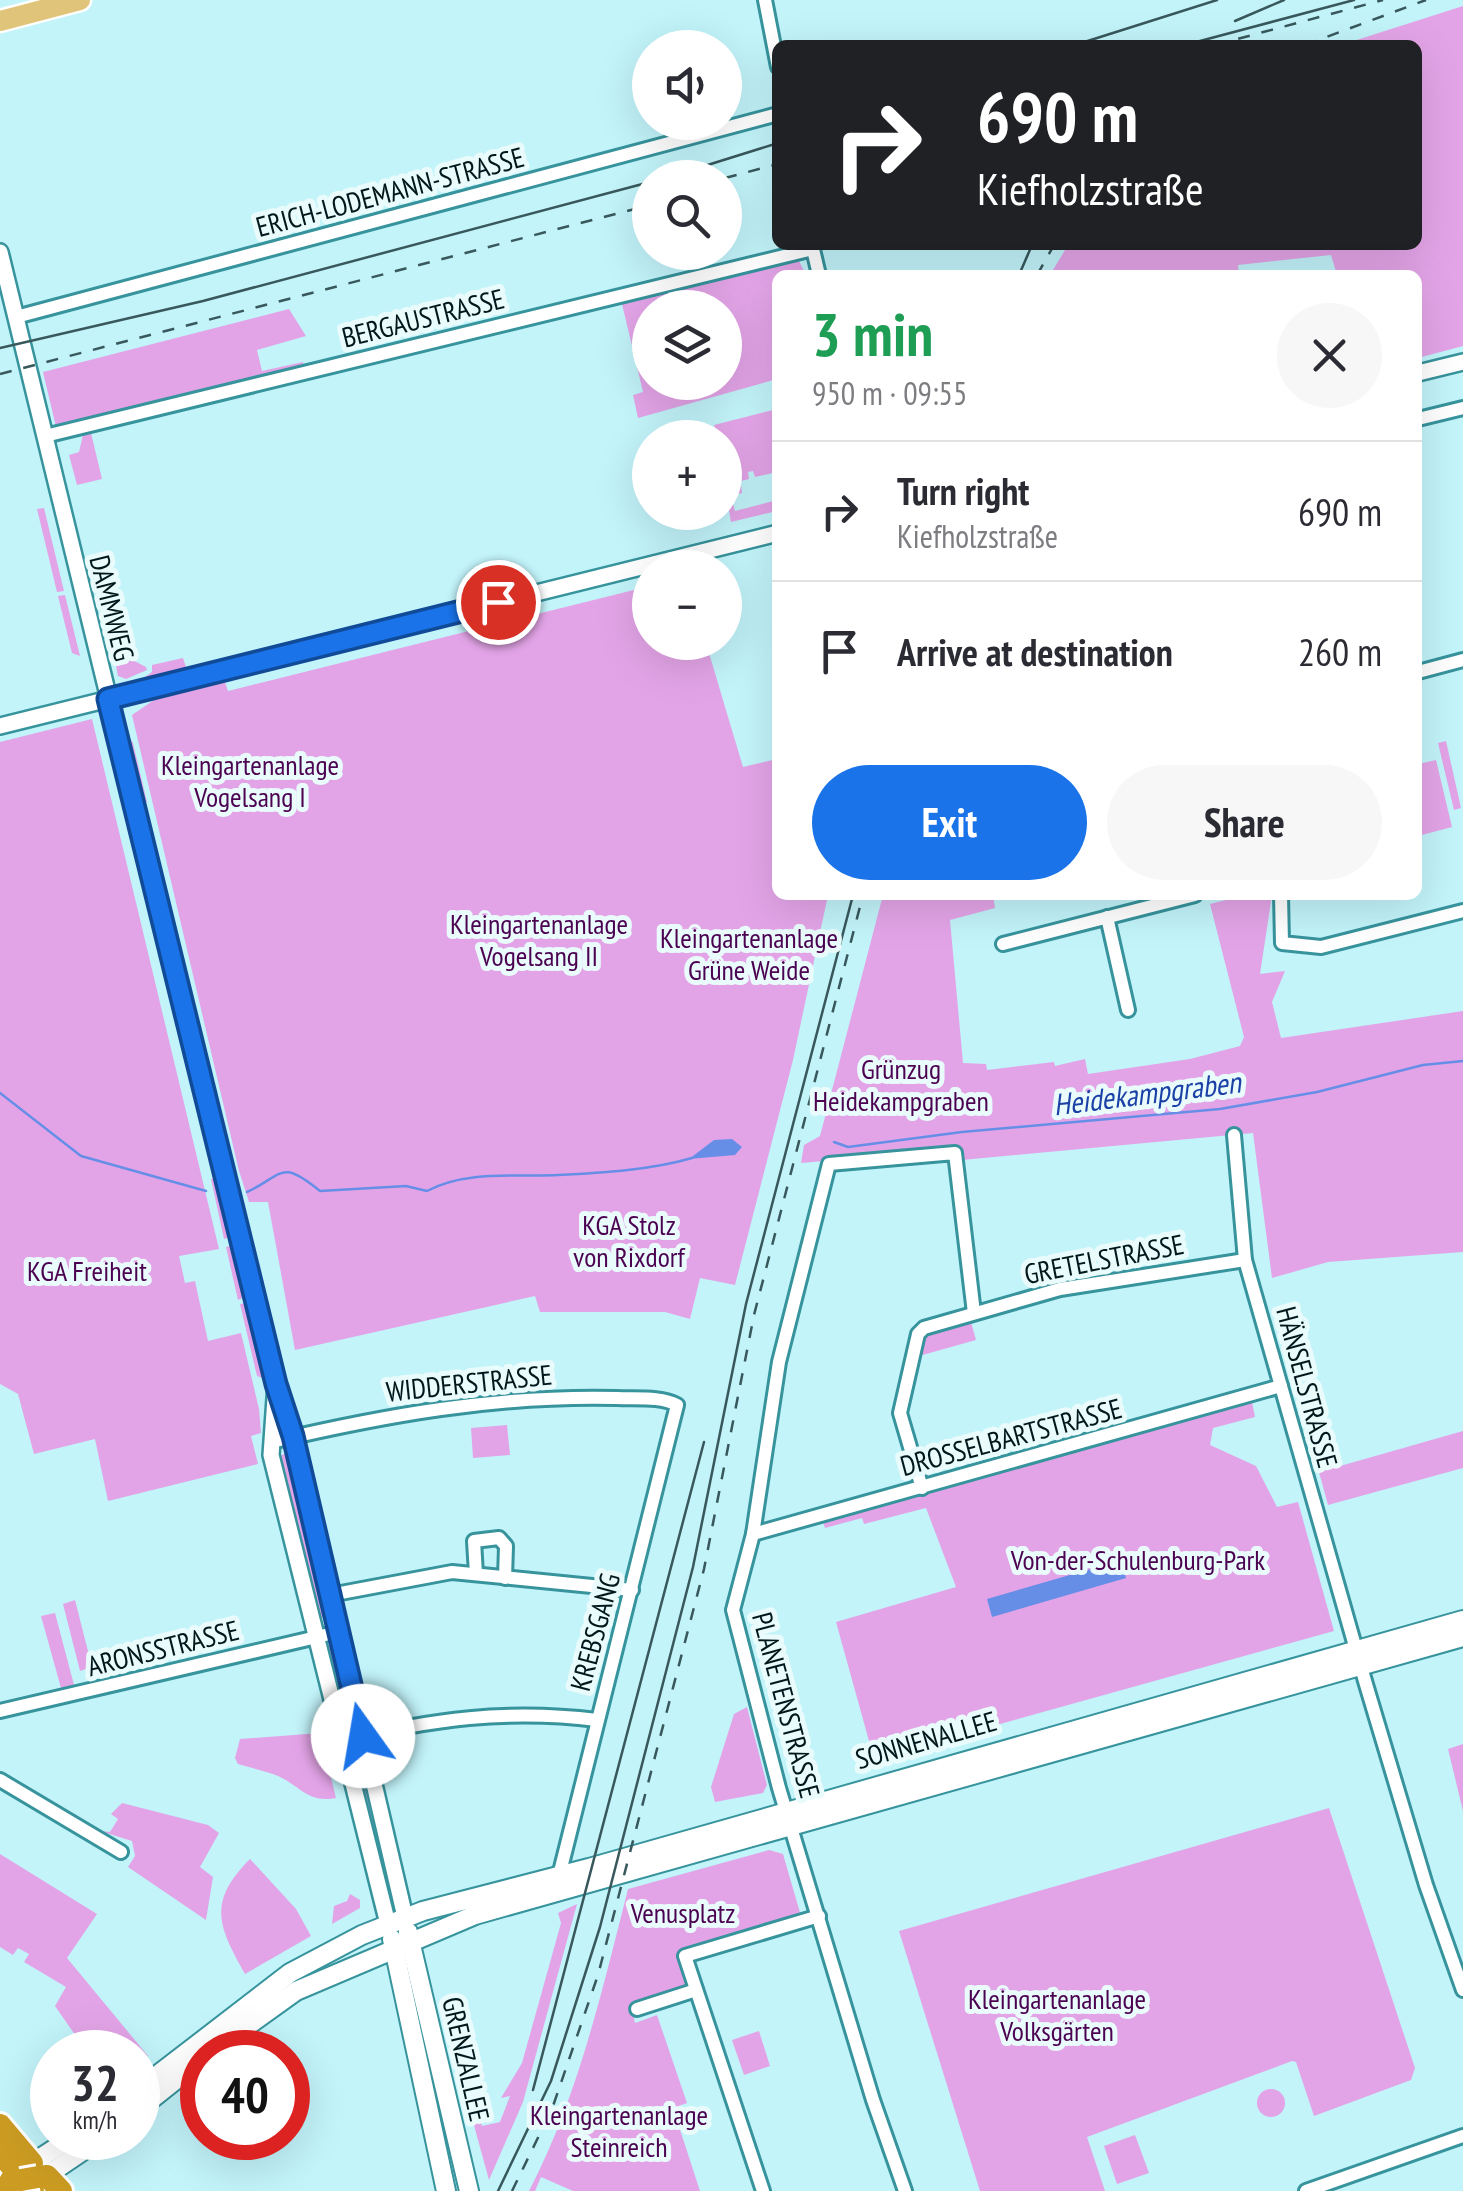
<!DOCTYPE html>
<html lang="en">
<head>
<meta charset="utf-8">
<style>
	:root { --surface:#fff; --page:#f7f7f7; --text:#2b2b33; --muted:#7c7c81; --line:#e1e1e2; --accent:#1a73e8 }
	body { margin:0; font-family:"PT Sans Narrow",sans-serif; background:var(--page); color:var(--text); height:100vh; display:flex; flex-direction:column; font-size:38px; white-space:nowrap }
	* { box-sizing:border-box; margin:0 }
	p { font-size:32px; color:var(--muted) }
	.icon { flex:none; width:55px; height:55px; fill:none; stroke:currentColor; stroke-width:2; stroke-linecap:round; stroke-linejoin:round }
	.map { position:relative; flex:1; overflow:hidden }
	.details { position:absolute; left:772px; top:270px; width:650px; height:630px; display:flex; flex-direction:column; background:var(--surface); border-radius:15px; box-shadow:0 10px 40px #0002 }
	.details>* { flex:none }
	.guide { position:absolute; left:772px; top:40px; width:650px; height:210px; border-radius:15px; box-shadow:0 10px 40px #0002; background:#202124; color:#fff; overflow:hidden }
	.tools { position:absolute; left:632px; top:30px; display:grid; gap:20px }
	.tools a { display:grid; place-items:center; width:110px; height:110px; border-radius:50%; background:var(--surface); box-shadow:0 10px 40px #0002; font-size:50px }
	.speed { position:absolute; left:30px; top:2030px; display:flex; gap:20px; font-size:50px; font-weight:700; text-align:center }
	.speed>* { display:grid; place-content:center; width:130px; height:130px; border-radius:50%; background:var(--surface); box-shadow:0 10px 40px #0002; line-height:1 }
	.speed small { font-size:25px; font-weight:400 }
	.speed .limit { border:15px solid #d22; background:#fff; color:#111 }
	.pin { position:absolute; display:grid; place-items:center; width:85px; height:85px; color:#fff; margin:-42px; border:5px solid #fff; border-radius:50%; box-shadow:0 2px 10px #0007 }
	.me { position:absolute; width:110px; margin:-55px; rotate:347deg; stroke-linejoin:round; filter:drop-shadow(0 0 8px #0008) }
	.turn { display:flex; align-items:center; gap:35px; height:210px; padding:0 40px; font-size:45px }
	.turn .icon { width:130px; height:130px; stroke-width:2.5 }
	.turn b { display:block; font-size:70px; line-height:85px }
	.round { display:grid; place-items:center; flex:none; width:105px; height:105px; border-radius:52px; background:var(--page) }
	.head { display:flex; align-items:center; justify-content:space-between; height:170px; padding:0 40px }
	h1 { font-size:60px; font-weight:800; line-height:75px; color:#1e9e55 }
	.cta { display:flex; gap:20px; margin-top:auto; padding:20px 40px }
	.cta a { flex:1; height:115px; border-radius:60px; background:var(--accent); color:#fff; font-size:40px; font-weight:800; line-height:115px; text-align:center }
	.cta a+a { background:var(--page); color:var(--text) }
	ul { padding:0; list-style:none }
	li { display:flex; align-items:center; gap:30px; height:140px; padding:0 40px; border-top:2px solid var(--line) }
	li div { flex:1 }
	li b { display:block; font-size:38px }
	li em { font-style:normal }
	.map>svg:first-child { display:block }
</style>
</head>
<body>
<div class="map">
<svg width="1463" height="2191" viewBox="0 0 1463 2191">
	<rect width="100%" height="100%" fill="#c2f4fa"/>
	<!-- green -->
	<g fill="#e3a4e7" fill-rule="evenodd">
		<polygon points="1463,6 1463,346 1418,358 1418,275 1337,275 1331,255 1238,265 1239,275 1044,275 1050,275 1068,245 1418,245 1418,45 1341,45"/>
		<path d="M799,261L806,275H778L777,379L638,418L633,395L643,392L622,304ZM650,308H725V382H650Z"/>
		<polygon points="289,309 306,336 257,350 262,371 303,362 304,367 56,427 43,372"/>
		<polygon points="777,409 777,472 755,477 753,471 748,472 749,479 725,485 725,470 727,477 735,475 732,467 725,468 725,438 718,437 714,425"/>
		<polygon points="91,433 102,479 77,485 69,455 79,452 83,435"/>
		<polygon points="741,485 742,493 731,496 735,511 777,500 777,511 731,522 725,489"/>
		<polygon points="44,508 64,591 57,592 37,509"/>
		<polygon points="650,586 650,642 706,643 743,767 777,759 778,895 828,895 793,1060 735,1285 700,1278 690,1319 665,1312 540,1312 535,1296 295,1350 268,1202 249,1202 239,1171 132,715 154,700 225,682 228,691"/>
		<polygon points="65,595 80,656 72,653 58,596"/>
		<polygon points="113,650 146,667 147,670 126,679 118,676"/>
		<polygon points="183,658 188,673 138,682 152,672 152,665"/>
		<polygon points="92,719 219,1249 179,1256 185,1283 195,1281 208,1341 241,1333 259,1409 261,1433 251,1436 258,1464 108,1501 95,1439 34,1454 18,1394 0,1384 0,742"/>
		<polygon points="122,727 133,743 147,802 140,804"/>
		<polygon points="1446,741 1461,808 1454,810 1438,743"/>
		<polygon points="1436,760 1452,827 1418,836 1418,764"/>
		<polygon points="883,895 993,895 995,908 950,920 963,1063 986,1064 987,1070 1054,1062 1055,1066 1085,1059 1088,1074 1190,1059 1240,1046 1244,1037 1210,904 1246,895 1272,895 1260,974 1285,971 1272,1002 1281,1038 1463,1011 1463,1252 1328,1262 1272,1278 1253,1133 962,1160 961,1149 801,1163 804,1145 820,1136"/>
		<polygon points="218,1178 232,1227 231,1237 224,1239 211,1179"/>
		<polygon points="233,1245 249,1295 238,1300 226,1247"/>
		<polygon points="247,1303 254,1316 265,1379 257,1376 240,1304"/>
		<polygon points="971,1322 976,1340 919,1356 926,1335"/>
		<polygon points="1252,1402 1255,1417 1213,1428 1210,1445 1256,1466 1277,1507 1298,1502 1334,1631 874,1759 836,1622 956,1587 926,1508 864,1524 862,1518 825,1528 823,1522"/>
		<polygon points="507,1425 510,1455 473,1458 471,1428"/>
		<polygon points="1463,1431 1463,1468 1328,1505 1319,1472"/>
		<polygon points="291,1453 330,1615 316,1619 279,1466 281,1455"/>
		<polygon points="75,1600 92,1667 80,1671 63,1604"/>
		<polygon points="55,1613 74,1685 61,1688 41,1616"/>
		<polygon points="335,1642 355,1720 344,1723 325,1646"/>
		<polygon points="747,1707 767,1785 763,1793 715,1802 711,1787 734,1714"/>
		<path d="M320,1733L336,1798C307,1803 302,1787 278,1776C265,1771 251,1768 238,1764L235,1758L240,1739Z"/>
		<polygon points="1463,1744 1463,1811 1448,1749"/>
		<polygon points="360,1746 397,1893 387,1897 351,1749"/>
		<polygon points="122,1803 208,1825 219,1833 200,1867 213,1877 206,1920 128,1867 135,1856 132,1841 100,1831 110,1832 118,1819 111,1814"/>
		<polygon points="1329,1808 1415,2068 1411,2080 1314,2116 1296,2062 1292,2061 1087,2137 1105,2191 980,2191 899,1931"/>
		<path d="M769,1850L783,1854L801,1916L679,1955L688,1985L631,2004L635,2023L657,2015L687,2103L673,2108L700,2191H573L541,2177L535,2191H529C578,2097 602,1991 628,1889Z"/>
		<polygon points="0,1854 97,1914 67,1958 148,2056 138,2064 138,2052 87,2052 55,2006 66,1987 24,1962 29,1954 18,1948 13,1955 0,1947"/>
		<path d="M250,1859L296,1909L311,1936L245,1974C218,1926 207,1902 250,1859Z"/>
		<polygon points="350,1894 360,1900 360,1908 332,1924 334,1906 347,1901"/>
		<polygon points="577,1904 523,2102 489,2180 464,2089 472,2087 482,2126 500,2122 510,2096 501,2098 522,2063 561,1923 558,1913"/>
		<polygon points="759,2031 770,2066 744,2075 732,2040"/>
		<circle cx="1271" cy="2103" r="14"/>
		<polygon points="1135,2135 1149,2173 1117,2184 1104,2146"/>
	</g>
	<!-- water -->
	<g fill="#668ee7">
		<polygon points="732,1139 742,1147 735,1155 689,1159 714,1140"/>
		<polygon points="1122,1560 1126,1578 992,1617 987,1599"/>
	</g>
	<g fill="none" stroke-linecap="round" stroke-linejoin="round">
		<!-- stream -->
		<g stroke="#668ee7" stroke-width="2.5">
			<polyline points="0,1093 81,1156 206,1191"/>
			<polyline points="834,1142 848,1147 962,1132 1220,1109 1317,1092 1423,1065 1463,1061"/>
			<path d="M247,1192C284,1175 279,1158 320,1191L406,1186L427,1191C466,1170 516,1177 558,1175C601,1173 651,1170 692,1158"/>
		</g>
		<defs>
			<g id="minor">
				<polyline points="765,0 778,67"/>
				<polyline points="812,245 819,275"/>
				<polyline points="16,317 778,114"/>
				<polyline points="1418,419 1463,408"/>
				<polyline points="45,436 813,249"/>
				<polyline points="1418,672 1463,660"/>
				<polyline points="1281,895 1282,943 1321,947 1463,911"/>
				<polyline points="1107,917 1128,1010"/>
				<polyline points="1003,944 1195,895"/>
				<polyline points="1234,1135 1245,1260 1365,1681 1426,1885 1463,1990"/>
				<path d="M271,1442C386,1415 498,1395 617,1398C635,1399 661,1396 677,1405L559,1876"/>
				<polyline points="922,1488 900,1413 918,1334 924,1328 1060,1289 1245,1260"/>
				<polyline points="753,1534 1281,1386"/>
				<polyline points="476,1574 474,1541 499,1538 506,1546 505,1578"/>
				<polyline points="330,1595 452,1572 632,1590"/>
				<polyline points="0,1711 338,1632"/>
				<path d="M344,1741C430,1719 508,1709 597,1720"/>
				<polyline points="0,1780 121,1852"/>
				<polyline points="637,2009 696,1990"/>
				<polyline points="763,2191 685,1956 819,1916"/>
				<polyline points="905,2191 873,2100 779,1788 733,1610 753,1534 779,1362 829,1164 955,1153 974,1313"/>
				<polyline points="1306,2191 1463,2136"/>
			</g>
			<g id="tertiary">
				<polyline points="0,252 276,1384 293,1436 405,1917"/>
				<polyline points="1418,373 1463,362"/>
				<polyline points="0,726 778,533"/>
				<polyline points="276,1384 271,1455 388,1924"/>
			</g>
			<g id="secondary">
				<polyline points="408,1932 469,2191"/>
				<polyline points="392,1939 446,2191"/>
				<polyline points="211,2052 296,1991 475,1915 1463,1637"/>
				<polyline points="138,2090 290,1973 362,1935 423,1911 589,1868 1463,1620"/>
				<polyline points="138,2110 202,2059"/>
				<polyline points="28,2166 71,2138"/>
				<polyline points="37,2182 102,2138"/>
			</g>
			<polyline id="primary" points="0,21 80,0"/>
			<g id="motorway">
				<polyline points="0,2125 32,2163 29,2167"/>
				<polyline points="0,2153 33,2191"/>
				<polyline points="38,2177 47,2176 61,2191"/>
				<polyline points="4,2191 15,2174"/>
			</g>
		</defs>
		<!-- minor casing -->
		<use href="#minor" stroke="#37939c" stroke-width="18"/>
		<!-- tertiary casing -->
		<use href="#tertiary" stroke="#37939c" stroke-width="20"/>
		<!-- secondary casing -->
		<use href="#secondary" stroke="#37939c" stroke-width="22"/>
		<!-- primary casing -->
		<use href="#primary" stroke="#fff" stroke-width="25"/>
		<!-- motorway casing -->
		<use href="#motorway" stroke="#fff" stroke-width="28"/>
		<!-- minor -->
		<use href="#minor" stroke="#fff" stroke-width="12"/>
		<!-- tertiary -->
		<use href="#tertiary" stroke="#fff" stroke-width="15"/>
		<!-- secondary -->
		<use href="#secondary" stroke="#fff" stroke-width="18"/>
		<!-- primary -->
		<use href="#primary" stroke="#e0c47a" stroke-width="20"/>
		<!-- motorway -->
		<use href="#motorway" stroke="#cc9c22" stroke-width="22"/>
		<!-- tram -->
		<g stroke="#38585c" stroke-width="2.5">
			<polyline points="1235,21 1284,0"/>
			<polyline points="1075,45 1217,0"/>
			<polyline points="1185,45 1354,0"/>
			<polyline points="666,178 778,143"/>
			<polyline points="1019,275 1032,245"/>
			<polyline points="0,348 203,301 650,182"/>
			<polyline points="533,2090 704,1442"/>
			<polyline points="498,2191 551,2081 600,1927 693,1567 746,1304 853,895"/>
		</g>
		<!-- rail -->
		<g stroke="#38585c" stroke-width="2.5" stroke-dasharray="12 12" stroke-linecap="butt">
			<polyline points="1215,45 1383,0"/>
			<polyline points="1305,45 1426,0"/>
			<polyline points="725,178 778,164"/>
			<polyline points="1037,275 1054,245"/>
			<polyline points="0,374 650,205"/>
			<polyline points="512,2191 552,2109 598,1975 704,1569 754,1315 863,895"/>
		</g>
		<defs>
			<polyline id="motorway-bridge" points="21,2180 38,2177"/>
		</defs>
		<!-- motorway-bridge casing -->
		<use href="#motorway-bridge" stroke="#fff" stroke-width="28" stroke-linecap="butt"/>
		<!-- motorway-bridge -->
		<use href="#motorway-bridge" stroke="#cc9c22" stroke-width="22"/>
	</g>
	<g fill="none" stroke-linecap="round" stroke-linejoin="round">
		<defs>
			<polyline id="route" points="363,1736 293,1436 276,1384 108,699 498,602"/>
		</defs>
		<!-- route casing -->
		<use href="#route" stroke="#114b97" stroke-width="25"/>
		<!-- route -->
		<use href="#route" stroke="#1a73e8" stroke-width="18"/>
	</g>
	<g text-anchor="middle" stroke-width="10" stroke-linejoin="round" paint-order="stroke">
		<!-- street labels -->
		<g font-size="28" fill="#00181b" stroke="#eafbfc">
			<text transform="translate(390 192) rotate(-15)" y="10">ERICH-LODEMANN-STRASSE</text>
			<text transform="translate(423 318) rotate(-14)" y="10">BERGAUSTRASSE</text>
			<text transform="translate(112 608) rotate(76)" y="10">DAMMWEG</text>
			<text transform="translate(1104 1259) rotate(-11)" y="10">GRETELSTRASSE</text>
			<text transform="translate(469 1383) rotate(-6)" y="10">WIDDERSTRASSE</text>
			<text transform="translate(1307 1387) rotate(75)" y="10">HÄNSELSTRASSE</text>
			<text transform="translate(1011 1437) rotate(-15)" y="10">DROSSELBARTSTRASSE</text>
			<text transform="translate(595 1632) rotate(-75)" y="10">KREBSGANG</text>
			<text transform="translate(163 1648) rotate(-14)" y="10">ARONSSTRASSE</text>
			<text transform="translate(786 1705) rotate(75)" y="10">PLANETENSTRASSE</text>
			<text transform="translate(926 1740) rotate(-16)" y="10">SONNENALLEE</text>
			<text transform="translate(466 2059) rotate(77)" y="10">GRENZALLEE</text>
		</g>
		<!-- park labels -->
		<g font-size="28" fill="#4b0251" stroke="#eafbfc">
			<text x="250" y="775">Kleingartenanlage<tspan x="250" dy="32">Vogelsang I</tspan></text>
			<text x="539" y="934">Kleingartenanlage<tspan x="539" dy="32">Vogelsang II</tspan></text>
			<text x="749" y="948">Kleingartenanlage<tspan x="749" dy="32">Grüne Weide</tspan></text>
			<text x="901" y="1079">Grünzug<tspan x="901" dy="32">Heidekampgraben</tspan></text>
			<text x="629" y="1235">KGA Stolz<tspan x="629" dy="32">von Rixdorf</tspan></text>
			<text x="87" y="1281">KGA Freiheit</text>
			<text x="1138" y="1570">Von-der-Schulenburg-Park</text>
			<text x="683" y="1923">Venusplatz</text>
			<text x="1057" y="2009">Kleingartenanlage<tspan x="1057" dy="32">Volksgärten</tspan></text>
			<text x="619" y="2125">Kleingartenanlage<tspan x="619" dy="32">Steinreich</tspan></text>
		</g>
		<!-- water labels -->
		<g font-size="30" font-style="italic" fill="#1b41a7" stroke="#eafbfc">
			<text transform="translate(1147 1094) rotate(-7)" y="10">Heidekampgraben</text>
		</g>
	</g>
</svg>
<div class="tools">
<a><svg class="icon" aria-label="sound" viewBox="0 0 24 24"><path d="M4 9h4l5-4v14l-5-4H4zM17 9q2 3 0 6"/></svg></a>
<a><svg class="icon" aria-label="search" viewBox="0 0 24 24"><circle cx="10" cy="10" r="6"/><path d="M15 15l6 6"/></svg></a>
<a><svg class="icon" aria-label="layers" viewBox="0 0 24 24"><path d="M12 4l9 5-9 5-9-5zM3 14l9 5 9-5"/></svg></a>
<a>+</a>
<a>−</a>
</div>
<div class="speed"><div>32<small>km/h</small></div><div class="limit">40</div></div>
<div class="pin" style="left:498px;top:602px;background:#d93025"><svg class="icon" aria-label="arrive" viewBox="0 0 24 24"><path d="M6 21V4h12l-3 4 3 4H6"/></svg></div>
<svg class="me" style="left:363px;top:1736px" viewBox="-20 -20 40 40"><circle r="19" fill="#fff"/><path d="M0-13L10 11 0 6-10 11z" fill="#1a73e8"/></svg>
<div class="guide">
<div class="turn"><svg class="icon" aria-label="right" viewBox="0 0 24 24"><path d="M7 20v-9h11M14 6l5 5-5 5"/></svg><div><b>690 m</b>Kiefholzstraße</div></div>
</div>
<section class="details">
<div class="head"><div><h1>3 min</h1><p>950 m · 09:55</p></div><a class="round"><svg class="icon" aria-label="close" viewBox="0 0 24 24"><path d="M6 6l12 12M18 6L6 18"/></svg></a></div>
<ul>
<li><svg class="icon" aria-label="right" viewBox="0 0 24 24"><path d="M7 20v-9h11M14 6l5 5-5 5"/></svg><div><b>Turn right</b><p>Kiefholzstraße</p></div><em>690 m</em></li>
<li><svg class="icon" aria-label="arrive" viewBox="0 0 24 24"><path d="M6 21V4h12l-3 4 3 4H6"/></svg><div><b>Arrive at destination</b></div><em>260 m</em></li>
</ul>
<div class="cta"><a>Exit</a><a>Share</a></div>
</section>
</div>
</body>
</html>
